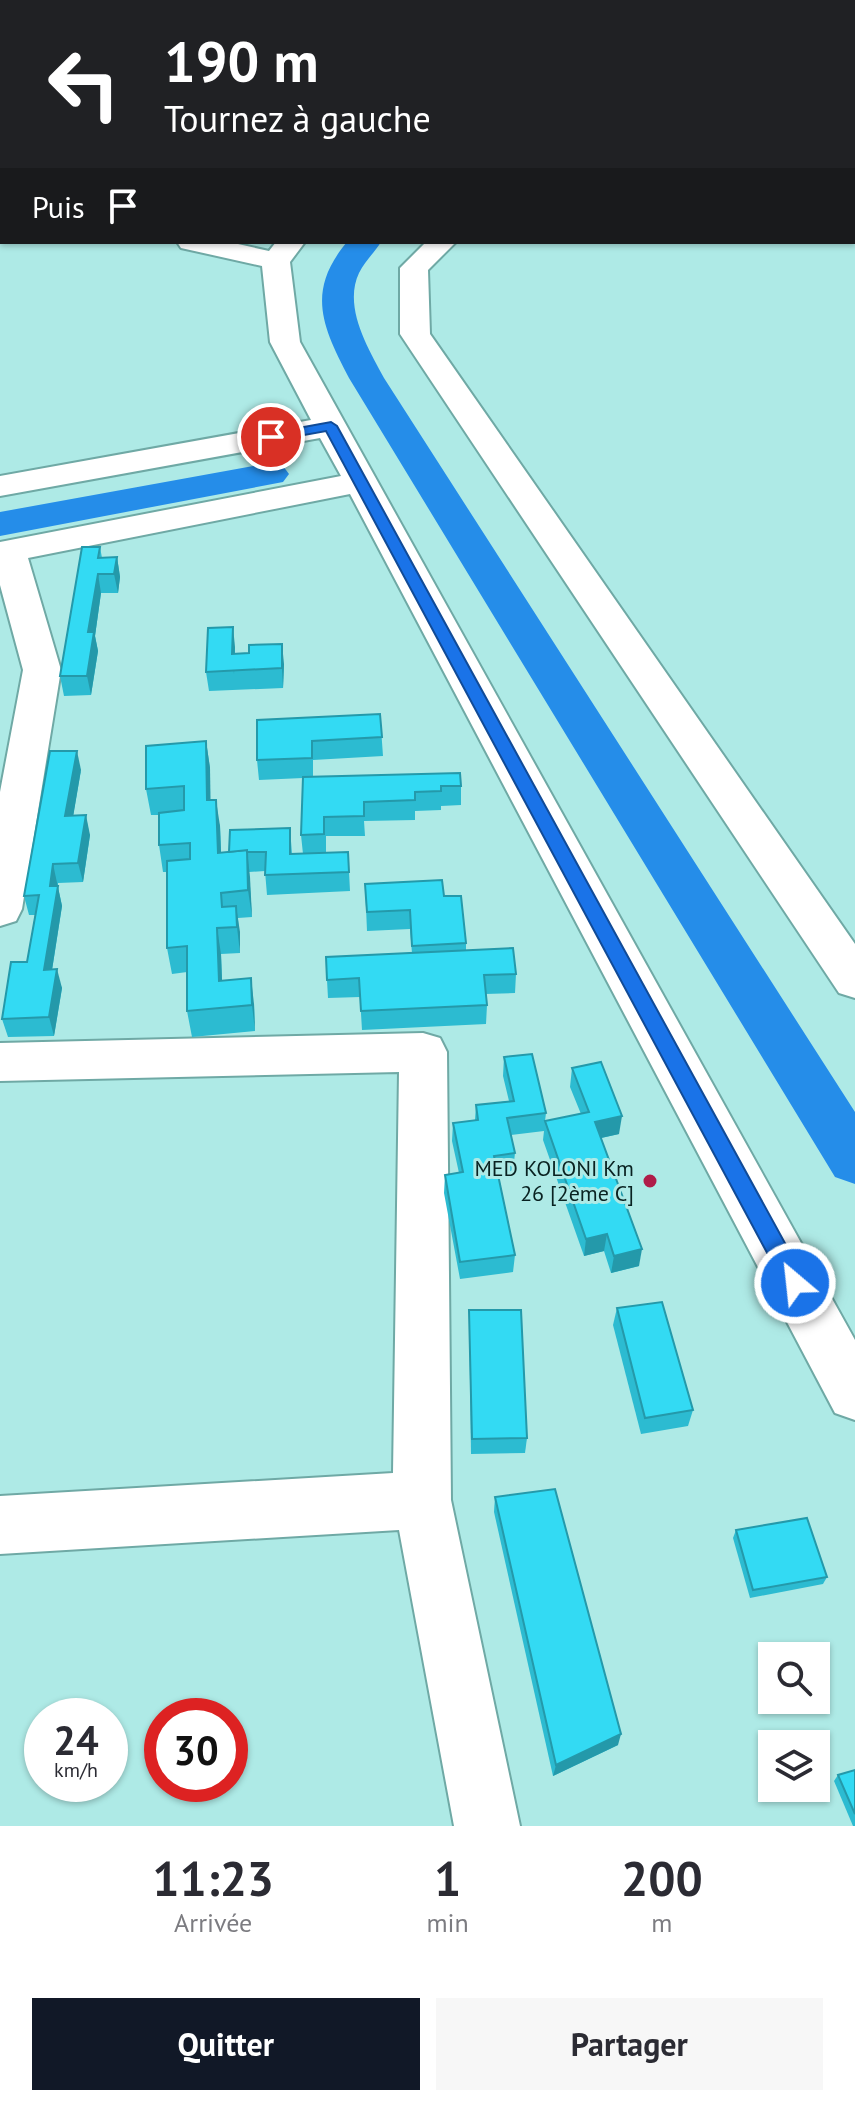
<!DOCTYPE html>
<html lang="fr">
<head>
<meta charset="utf-8">
<style>
	:root { --surface:#fff; --page:#f7f7f7; --text:#2b2b33; --muted:#7c7c81; --accent:#111827 }
	body { margin:0; font-family:"PT Sans",sans-serif; background:var(--page); color:var(--text); height:100vh; display:flex; flex-direction:column; font-size:30px; white-space:nowrap }
	* { box-sizing:border-box; margin:0 }
	p { font-size:26px; color:var(--muted) }
	.icon { flex:none; width:44px; height:44px; fill:none; stroke:currentColor; stroke-width:2; stroke-linecap:round; stroke-linejoin:round }
	.map { position:relative; height:1826px; overflow:hidden }
	.details { display:flex; flex-direction:column; background:var(--surface); flex:1 }
	.details>* { flex:none }
	.banner { position:absolute; left:0px; top:0px; width:856px; height:244px; box-shadow:0 2px 6px #0004; background:#202124; color:#fff; overflow:hidden }
	.tools { position:absolute; left:758px; top:1642px; display:grid; gap:16px }
	.tools a { display:grid; place-items:center; width:72px; height:72px; border-radius:0px; background:var(--surface); box-shadow:0 2px 6px #0004; font-size:40px }
	.speed { position:absolute; left:24px; top:1698px; display:flex; gap:16px; font-size:40px; font-weight:700; text-align:center }
	.speed>* { display:grid; place-content:center; width:104px; height:104px; border-radius:50%; background:var(--surface); box-shadow:0 2px 6px #0004; line-height:1 }
	.speed small { font-size:20px; font-weight:400 }
	.speed .limit { border:12px solid #d22; background:#fff; color:#111 }
	.pin { position:absolute; display:grid; place-items:center; width:68px; height:68px; color:#fff; margin:-34px; border:4px solid #fff; border-radius:50%; box-shadow:0 2px 8px #0007 }
	.me { position:absolute; width:88px; margin:-44px; rotate:332deg; stroke-linejoin:round; filter:drop-shadow(0 0 6px #0008) }
	.turn { display:flex; align-items:center; gap:28px; height:168px; padding:0 32px; font-size:36px }
	.turn .icon { width:104px; height:104px; stroke-width:2.5 }
	.turn b { display:block; font-size:56px; line-height:68px }
	.then { display:flex; align-items:center; height:76px; padding:0 32px; background:#0003; gap:16px; font-size:30px }
	.eta { display:flex; justify-content:space-evenly; align-items:center; height:136px; text-align:center }
	.eta b { font-size:48px; font-weight:700; line-height:56px }
	.cta { display:flex; gap:16px; margin-top:auto; padding:16px 32px }
	.cta a { flex:1; height:92px; border-radius:0px; background:var(--accent); color:#fff; font-size:32px; font-weight:700; line-height:92px; text-align:center }
	.cta a+a { background:var(--page); color:var(--text) }
	.map>svg:first-child { display:block }
</style>
</head>
<body>
<div class="map">
<svg width="855" height="1826" viewBox="0 0 855 1826">
	<rect width="100%" height="100%" fill="#aeeae6"/>
	<g fill="none" stroke-linecap="round" stroke-linejoin="round">
		<!-- canal -->
		<g fill="#258de9" fill-rule="evenodd">
			<polygon points="618,0 644,0 616,2"/>
			<path d="M347,242H381C374,253 365,261 359,273C343,307 368,348 384,378L855,1112V1184L835,1177L349,378C322,326 306,291 347,242Z"/>
			<polygon points="270,463 283,466 289,474 283,482 0,536 0,512"/>
		</g>
		<defs>
			<g id="minor">
				<polygon points="30,0 61,0 62,2 31,2"/>
				<rect x="271" y="0" width="22" height="2"/>
				<polygon points="559,0 582,0 558,2"/>
				<polygon points="696,0 720,0 695,2"/>
				<polygon points="2,114 2,130 0,131 0,115"/>
				<rect x="0" y="178" width="2" height="16"/>
				<polygon points="177,242 229,242 269,251 276,242 305,242 290,262 300,342 855,1340 855,1420 835,1413 350,494 28,558 61,670 22,909 16,921 0,926 0,792 23,670 0,585 0,542 341,476 320,438 0,496 0,476 311,420 270,342 262,266 181,248"/>
				<polygon points="426,242 456,242 428,270 430,334 855,944 855,998 839,993 400,334 400,268"/>
				<polygon points="423,1033 440,1038 447,1052 451,1500 520,1826 454,1826 399,1530 0,1554 0,1496 393,1473 399,1072 0,1081 0,1043"/>
			</g>
			<g id="tertiary">
				<polygon points="746,0 769,0 770,2 747,2"/>
				<polygon points="854,118 855,119 855,135 854,134"/>
			</g>
		</defs>
		<!-- minor casing -->
		<use href="#minor" stroke="#6fa9a5" stroke-width="4"/>
		<!-- tertiary casing -->
		<use href="#tertiary" stroke="#6fa9a5" stroke-width="4"/>
		<!-- minor -->
		<use href="#minor" fill="#fff" fill-rule="evenodd"/>
		<!-- tertiary -->
		<use href="#tertiary" fill="#fff" fill-rule="evenodd"/>
	</g>
	<!-- wall -->
	<g fill="#2cbbd1">
		<polygon points="100,547 102,558 117,557 120,577 118,593 101,593 95,636 98,651 91,695 64,696 60,676"/>
		<polygon points="235,647 235,654 284,664 283,688 209,691 206,672"/>
		<polygon points="380,714 383,756 313,760 313,777 461,786 461,805 441,806 441,810 415,811 415,820 364,821 365,836 326,836 326,853 348,852 350,891 267,895 265,871 249,872 252,917 238,918 240,953 221,954 222,981 254,1004 255,1031 192,1037 187,1011 187,972 172,974 167,948 167,872 163,872 159,845 159,815 151,815 146,789 206,741 210,768 210,800 220,826 221,852 229,852 290,828 292,854 303,854 301,835 303,778 259,780 257,760"/>
		<polygon points="81,770 73,816 90,835 83,882 58,883 58,887 62,906 52,970 62,988 54,1036 8,1037 2,1019 27,962 35,915 29,915 24,896"/>
		<polygon points="365,884 444,896 466,943 466,951 516,974 515,993 485,994 487,1005 486,1024 362,1030 360,997 328,998 327,980 412,953 410,929 367,931"/>
		<polygon points="504,1057 546,1113 545,1121 581,1114 570,1087 572,1068 619,1134 601,1138 639,1266 611,1273 604,1251 584,1256 543,1140 544,1131 511,1135 515,1153 513,1171 498,1173 515,1255 513,1272 460,1279 444,1193 445,1175 459,1173 452,1141 453,1123 475,1120 476,1105 509,1101 503,1076"/>
		<polygon points="617,1308 693,1410 688,1426 641,1434 613,1325"/>
		<polygon points="469,1310 527,1438 525,1453 471,1454"/>
		<polygon points="495,1497 618,1745 553,1776 494,1512"/>
		<polygon points="736,1530 827,1577 823,1584 750,1598 733,1538"/>
		<polygon points="855,1770 855,1826 853,1826 834,1781 838,1775"/>
	</g>
	<!-- shaded-wall -->
	<g fill="#2499aa">
		<polygon points="117,557 120,577 118,593 114,574"/>
		<polygon points="98,574 101,593 95,636 98,651 91,695 87,676 88,632"/>
		<polygon points="233,627 235,647 234,674 232,654"/>
		<polygon points="282,644 284,664 283,688 282,668"/>
		<polygon points="206,741 210,768 211,827 207,800"/>
		<polygon points="77,751 81,770 70,835 65,816"/>
		<polygon points="216,800 220,826 222,879 218,853"/>
		<polygon points="86,815 90,835 83,882 78,863"/>
		<polygon points="247,850 250,877 252,917 248,890"/>
		<polygon points="53,864 62,906 49,989 44,970 50,886"/>
		<polygon points="236,906 240,932 240,953 237,927"/>
		<polygon points="217,928 221,954 223,1007 219,981"/>
		<polygon points="57,969 62,988 54,1036 49,1017"/>
		<polygon points="251,978 254,1004 255,1031 252,1005"/>
		<polygon points="622,1116 619,1134 592,1140 595,1122"/>
		<polygon points="607,1234 604,1251 584,1256 586,1239"/>
		<polygon points="642,1249 639,1266 611,1273 614,1256"/>
		<polygon points="621,1734 618,1745 553,1776 556,1765"/>
	</g>
	<!-- building -->
	<g fill="#33daf3" stroke="#2499aa" stroke-width="2">
		<polygon points="82,547 100,547 98,558 117,557 114,574 98,574 88,632 94,632 87,676 60,676"/>
		<polygon points="233,627 232,654 249,653 249,645 282,644 282,668 206,672 208,628"/>
		<polygon points="380,714 382,737 312,741 312,758 257,760 257,720"/>
		<polygon points="206,741 207,800 216,800 218,853 247,850 248,890 221,893 222,907 236,906 237,927 217,928 219,981 251,978 252,1005 187,1011 187,946 167,948 167,861 190,859 190,843 159,845 159,813 184,810 184,786 146,789 146,746"/>
		<polygon points="50,751 77,751 65,816 86,815 78,863 53,864 50,886 58,886 44,970 57,969 49,1017 2,1019 11,962 27,962 39,895 24,896"/>
		<polygon points="460,773 461,786 441,786 441,791 415,792 415,800 364,802 364,816 324,817 324,834 301,835 303,777"/>
		<polygon points="290,828 290,854 348,852 349,872 265,875 266,852 247,852 247,850 229,852 230,830"/>
		<polygon points="442,880 444,896 461,896 466,943 412,946 410,910 367,912 365,884"/>
		<polygon points="513,948 516,974 484,975 487,1005 361,1011 359,978 327,980 326,957"/>
		<polygon points="532,1054 546,1113 507,1118 515,1153 494,1156 515,1255 460,1262 445,1175 463,1172 453,1123 478,1120 476,1105 514,1101 504,1057"/>
		<polygon points="601,1062 622,1116 595,1122 642,1249 614,1256 607,1234 586,1239 545,1121 589,1112 572,1068"/>
		<polygon points="662,1302 693,1410 645,1418 617,1308"/>
		<polygon points="469,1310 521,1310 527,1438 472,1439"/>
		<polygon points="555,1489 621,1734 556,1765 495,1497"/>
		<polygon points="807,1518 827,1577 753,1590 736,1530"/>
		<polygon points="855,1770 855,1814 838,1775"/>
	</g>
	<!-- route -->
	<polygon fill="#1a73e8" stroke="#114b97" stroke-width="2" points="331,422 337,426 803,1276 806,1283 803,1290 795,1293 787,1290 326,431 271,441 264,437 271,433"/>
	<!-- markers -->
	<circle fill="#af1d49" stroke="#aeeae6" stroke-width="3" cx="650" cy="1181" r="8"/>
	<g text-anchor="middle" stroke-width="6" stroke-linejoin="round" paint-order="stroke">
		<!-- poi labels -->
		<g font-size="22" fill="#092221" stroke="#aeeae6" text-anchor="end">
			<text x="634" y="1176">MED KOLONI Km<tspan x="634" dy="25">26 [2ème C]</tspan></text>
		</g>
	</g>
</svg>
<div class="tools">
<a><svg class="icon" aria-label="search" viewBox="0 0 24 24"><circle cx="10" cy="10" r="6"/><path d="M15 15l6 6"/></svg></a>
<a><svg class="icon" aria-label="layers" viewBox="0 0 24 24"><path d="M12 4l9 5-9 5-9-5zM3 14l9 5 9-5"/></svg></a>
</div>
<div class="speed"><div>24<small>km/h</small></div><div class="limit">30</div></div>
<div class="pin" style="left:271px;top:437px;background:#d93025"><svg class="icon" aria-label="arrive" viewBox="0 0 24 24"><path d="M6 21V4h12l-3 4 3 4H6"/></svg></div>
<svg class="me" style="left:795px;top:1283px" viewBox="-20 -20 40 40"><circle r="17" fill="#1a73e8" stroke="#fff" stroke-width="3"/><path d="M0-11L8 9 0 5-8 9z" fill="#fff"/></svg>
<div class="banner">
<div class="turn"><svg class="icon" aria-label="left" viewBox="0 0 24 24"><path d="M17 20v-9H6M10 6l-5 5 5 5"/></svg><div><b>190 m</b>Tournez à gauche</div></div>
<div class="then">Puis<svg class="icon" aria-label="arrive" viewBox="0 0 24 24"><path d="M6 21V4h12l-3 4 3 4H6"/></svg></div>
</div>
</div>
<section class="details">
<div class="eta">
<div><b>11:23</b><p>Arrivée</p></div>
<div><b>1</b><p>min</p></div>
<div><b>200</b><p>m</p></div>
</div>
<div class="cta"><a>Quitter</a><a>Partager</a></div>
</section>
</body>
</html>
